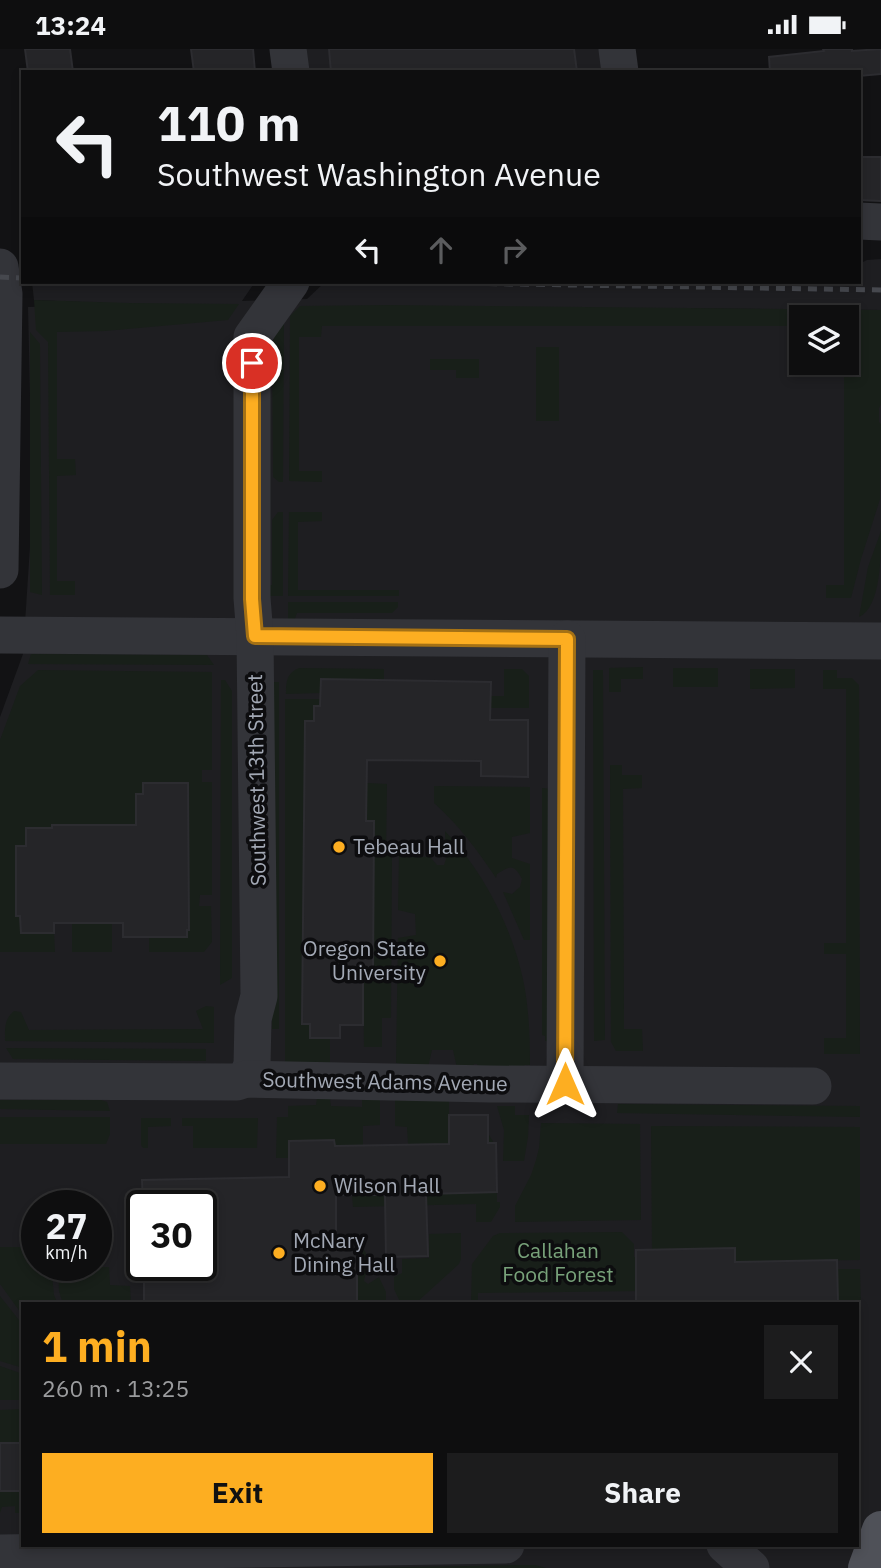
<!DOCTYPE html>
<html lang="en">
<head>
<meta charset="utf-8">
<style>
	:root { --surface:#0e0e0f; --page:#1c1c1d; --text:#f1f3f6; --muted:#9b9c9e; --line:#2e2e2f; --accent:#fdae21 }
	body { margin:0; font-family:"IBM Plex Sans",sans-serif; background:var(--page); color:var(--text); height:100vh; display:flex; flex-direction:column; font-size:26px; white-space:nowrap }
	* { box-sizing:border-box; margin:0 }
	p { font-size:23px; color:var(--muted) }
	.icon { flex:none; width:38px; height:38px; fill:none; stroke:currentColor; stroke-width:2; stroke-linecap:round; stroke-linejoin:round }
	.map { position:relative; flex:1; overflow:hidden }
	.sheet { position:absolute; left:21px; top:1253px; width:838px; height:245px; display:flex; flex-direction:column; background:var(--surface); border-radius:0px; box-shadow:0 4px 10px #0003,0 0 0 2px var(--line) }
	.sheet>* { flex:none }
	.guide { position:absolute; left:21px; top:21px; width:840px; height:214px; border-radius:0px; box-shadow:0 4px 10px #0003,0 0 0 2px var(--line); background:#0e0e0f; color:var(--text); overflow:hidden }
	.buttons { position:absolute; left:789px; top:256px; display:grid; gap:14px }
	.buttons a { display:grid; place-items:center; width:70px; height:70px; border-radius:0px; background:var(--surface); box-shadow:0 4px 10px #0003,0 0 0 2px var(--line); font-size:35px }
	.speed { position:absolute; left:21px; top:1141px; display:flex; gap:14px; font-size:35px; font-weight:700; text-align:center }
	.speed>* { display:grid; place-content:center; width:91px; height:91px; border-radius:50%; background:var(--surface); box-shadow:0 4px 10px #0003,0 0 0 2px var(--line); line-height:1 }
	.speed small { font-size:18px; font-weight:400 }
	.speed .limit { border:4px solid #111; border-radius:10px; background:#fff; color:#111 }
	.pin { position:absolute; display:grid; place-items:center; width:60px; height:60px; color:#fff; margin:-30px; border:4px solid #fff; border-radius:50%; box-shadow:0 2px 7px #0007 }
	.me { position:absolute; width:77px; margin:-38px; rotate:0deg; stroke-linejoin:round; filter:drop-shadow(0 0 5px #0008) }
	.turn { display:flex; align-items:center; gap:24px; height:147px; padding:0 21px; font-size:32px }
	.turn .icon { width:91px; height:91px; stroke-width:2.5 }
	.turn b { display:block; font-size:49px; line-height:60px }
	.lanes { display:flex; align-items:center; height:66px; padding:0 21px; background:#0003; justify-content:center; gap:35px; direction:ltr }
	.lanes .off { opacity:.35 }
	.round { display:grid; place-items:center; flex:none; width:74px; height:74px; border-radius:0px; background:var(--page) }
	.summary { display:flex; align-items:center; justify-content:space-between; height:119px; padding:0 21px }
	h1 { font-size:42px; font-weight:700; line-height:52px; color:var(--accent) }
	.primary-button { display:flex; gap:14px; margin-top:auto; padding:14px 21px }
	.primary-button a { flex:1; height:80px; border-radius:0px; background:var(--accent); color:#111; font-size:28px; font-weight:700; line-height:80px; text-align:center }
	.primary-button a+a { background:var(--page); color:var(--text) }
	.status { display:flex; justify-content:space-between; align-items:center; height:49px; padding:0 35px; background:var(--surface); direction:ltr }
	.status svg { height:19px; fill:currentColor }
	.map>svg:first-child { display:block }
</style>
</head>
<body>
<div class="status"><b>13:24</b><svg viewBox="0 0 49 12"><path d="M0 12V9h3v3zM5 12V6h3v6zM10 12V3h3v9zM15 12V0h3v12zM26 1h20v11H26zM47 4h2v5h-2z"/></svg></div>
<div class="map">
<svg width="881" height="1519" viewBox="0 0 881 1519">
	<rect width="100%" height="100%" fill="#121214"/>
	<!-- built -->
	<g fill="#1e1e21" fill-rule="evenodd">
		<polygon points="302,0 603,0 606,23 305,23"/>
		<path d="M881,210V261L638,259L881,264V1519H0V668L23,605L30,497L31,392L28,258L130,255L34,251L32,233H255L242,252L307,250L325,233H859V215L867,211ZM802,268H847V313H802ZM37,1157H96V1216H37ZM142,1157H201V1216H142ZM23,1255H858V1496H23Z"/>
	</g>
	<!-- green -->
	<g fill="#181f19">
		<polygon points="34,251 129,254 239,255 228,271 105,282 57,283 57,410 75,410 76,426 57,427 57,532 75,532 75,546 50,546 48,293 36,281"/>
		<polygon points="387,256 881,261 881,355 879,359 879,373 881,375 880,450 861,510 851,549 826,549 826,536 844,536 844,313 847,313 847,268 802,268 801,277 322,277 321,288 299,288 299,422 322,422 322,433 289,432 290,267 300,257"/>
		<polygon points="284,268 283,433 279,433 273,428 272,298 276,280"/>
		<polygon points="30,283 40,295 42,546 30,543"/>
		<rect x="536" y="298" width="23" height="74"/>
		<polygon points="430,310 479,310 479,329 456,329 456,321 430,321"/>
		<polygon points="278,463 283,463 283,547 270,547 266,536 272,536 272,471"/>
		<polygon points="289,463 322,463 322,472 298,473 298,541 399,541 399,547 288,547"/>
		<path d="M881,482C881,507 881,558 859,568L868,518Z"/>
		<polygon points="288,553 398,553 398,558 392,564 297,564 294,572 288,571"/>
		<polygon points="31,605 207,606 214,616 28,615"/>
		<polygon points="643,618 643,630 621,630 621,643 609,643 609,619"/>
		<path d="M299,619L384,620V631L321,630V644L286,645C286,632 287,624 299,619Z"/>
		<rect x="673" y="619" width="45" height="19"/>
		<polygon points="504,620 522,620 529,627 529,659 491,659 491,647 504,647"/>
		<polygon points="750,620 795,620 795,639 750,640"/>
		<polygon points="38,621 212,623 212,721 202,721 202,733 212,733 212,846 200,846 199,857 211,857 212,893 204,903 149,903 149,888 187,887 188,734 144,734 143,745 136,745 136,776 60,776 26,797 16,797 16,814 20,815 20,849 16,849 15,866 20,867 21,884 54,884 55,903 0,903 0,691 20,637"/>
		<polygon points="593,621 603,621 605,991 594,992"/>
		<polygon points="823,621 837,621 837,629 852,629 859,636 860,1005 824,1005 824,989 846,989 846,905 824,905 824,894 846,894 846,640 823,640"/>
		<polygon points="221,631 225,631 232,642 232,929 220,936"/>
		<rect x="272" y="633" width="7" height="347"/>
		<polygon points="285,650 321,650 321,657 314,657 314,672 305,673 304,733 313,762 304,762 303,823 312,824 303,852 303,913 311,941 302,942 302,974 310,975 310,989 330,989 330,1018 304,1018 303,1013 285,1013"/>
		<polygon points="610,716 622,716 622,726 642,726 642,739 623,740 624,960 624,980 642,980 643,1002 616,1002 611,993"/>
		<polygon points="367,734 387,735 386,806 392,807 391,969 382,969 382,998 364,998 363,924 373,923 374,772 366,772"/>
		<path d="M434,737L530,738V784L512,788V809L530,815V891H524L503,843L512,845L520,838L522,830C514,815 511,816 497,825L496,829C478,802 459,776 434,754Z"/>
		<polygon points="542,739 553,740 553,992 545,992 545,987 542,986"/>
		<path d="M445,782C484,823 513,880 524,935C529,962 530,989 530,1016H525L522,1019L479,1020L477,1015H474L472,1019H457L453,1001H432L428,1018L396,1014L398,889L416,886L415,865L398,861L399,807L430,808L437,816H444L446,810Z"/>
		<rect x="72" y="874" width="40" height="29"/>
		<path d="M206,957L214,958V994L5,992C5,980 4,970 14,962L21,963L29,981L203,980L196,962Z"/>
		<polygon points="6,999 206,1000 206,1012 13,1010"/>
		<polygon points="317,1049 330,1050 331,1057 362,1058 362,1050 380,1050 380,1076 363,1077 363,1096 335,1097 334,1091 289,1092 289,1109 276,1109 277,1068 288,1068 288,1057 316,1056"/>
		<polygon points="0,1051 101,1051 107,1053 110,1062 0,1060"/>
		<polygon points="395,1051 449,1052 449,1076 488,1076 489,1086 494,1094 408,1095 407,1078 395,1077"/>
		<polygon points="618,1055 860,1057 860,1068 617,1064"/>
		<polygon points="497,1057 515,1057 515,1066 529,1066 528,1088 524,1112 503,1112 504,1081"/>
		<polygon points="0,1068 110,1068 110,1085 106,1095 0,1095"/>
		<polygon points="141,1069 171,1069 171,1077 148,1078 148,1099 143,1099 141,1096"/>
		<polygon points="182,1069 258,1069 257,1099 193,1099 193,1077 182,1077"/>
		<polygon points="541,1074 640,1075 641,1171 515,1173 515,1157 531,1126 536,1111 539,1099"/>
		<polygon points="651,1077 860,1078 860,1211 735,1213 735,1199 652,1200"/>
		<polygon points="497,1143 497,1153 500,1153 500,1158 491,1173 476,1173 476,1155 353,1158 352,1146"/>
		<polygon points="622,1183 634,1195 634,1208 636,1208 640,1242 478,1244 478,1255 471,1255 472,1215 493,1187 500,1184"/>
		<polygon points="461,1184 461,1210 459,1215 415,1255 401,1255 394,1240 394,1228 402,1224 402,1210 429,1209 429,1185"/>
		<path d="M357,1191L361,1195L376,1223L371,1225H367L365,1227L364,1232L368,1235L379,1228L386,1243V1255C380,1255 373,1251 370,1251C364,1253 363,1255 357,1255Z"/>
		<polygon points="0,1198 37,1198 37,1216 51,1216 54,1246 58,1255 23,1255 23,1267 0,1235"/>
		<polygon points="96,1198 101,1198 101,1218 109,1218 110,1236 130,1237 131,1255 63,1255 59,1242 58,1216 62,1216 62,1225 93,1225 93,1216 96,1216"/>
		<polygon points="837,1220 860,1220 861,1260 858,1260 858,1255 838,1255"/>
		<polygon points="0,1247 23,1276 23,1319 0,1312"/>
		<polygon points="0,1317 23,1325 23,1351 0,1351"/>
		<polygon points="23,1360 23,1394 0,1394 0,1361"/>
		<polygon points="0,1442 23,1442 23,1464 15,1464 15,1457 2,1458 0,1464"/>
		<polygon points="535,1516 546,1519 353,1519 518,1516"/>
	</g>
	<!-- building -->
	<g fill="#252528" stroke="#2c2c30" stroke-width="2">
		<polygon points="25,0 70,0 73,23 28,23"/>
		<polygon points="191,0 253,0 255,23 194,23"/>
		<polygon points="329,0 574,0 577,23 331,23"/>
		<polygon points="823,0 852,0 852,2 881,0 881,25 859,27 859,23 770,23 769,8 824,2"/>
		<polygon points="859,108 881,108 881,152 859,151"/>
		<polygon points="321,630 491,633 490,671 528,671 528,728 481,727 481,712 367,711 366,772 374,772 373,924 363,924 363,976 340,976 340,989 310,989 310,975 302,975 305,672 314,672 314,657 320,657"/>
		<polygon points="143,734 188,734 189,881 187,881 187,888 123,888 123,874 54,874 54,884 21,884 20,867 16,867 16,797 26,797 26,779 52,779 52,776 136,776 136,745 143,745"/>
		<polygon points="449,1066 488,1066 488,1094 496,1094 497,1143 426,1145 428,1207 386,1208 385,1146 336,1146 336,1192 357,1191 357,1255 144,1255 144,1216 201,1216 201,1157 143,1157 142,1131 289,1128 289,1092 334,1091 335,1097 449,1095"/>
		<polygon points="735,1199 735,1213 837,1211 838,1255 636,1255 636,1201"/>
		<rect x="0" y="1394" width="23" height="48"/>
	</g>
	<g fill="none" stroke-linecap="round" stroke-linejoin="round">
		<!-- minor -->
		<g stroke="#333439" stroke-width="37">
			<polyline points="288,0 291,23"/>
			<polyline points="617,0 620,23"/>
			<polyline points="859,172 881,173"/>
			<polyline points="0,218 4,245 0,521"/>
			<polyline points="0,586 881,592"/>
			<polyline points="246,1030 252,1016 253,970 259,947 255,587 252,549 252,288 291,233"/>
			<polyline points="0,1032 237,1033 246,1030 490,1035 813,1037"/>
			<polyline points="565,1035 567,590"/>
			<polyline points="725,1496 751,1519"/>
			<polyline points="0,1504 506,1496"/>
		</g>
		<!-- major -->
		<polyline stroke="#4f5158" stroke-width="38" points="867,1519 881,1481"/>
		<!-- rail -->
		<g stroke="#46484e" stroke-width="5" stroke-dasharray="9 7" stroke-linecap="butt">
			<polyline points="0,228 23,229"/>
			<polyline points="392,233 881,241"/>
		</g>
	</g>
	<g fill="none" stroke-linecap="round" stroke-linejoin="round">
		<defs>
			<polyline id="route" points="252,314 252,550 255,587 567,590 565,1035"/>
		</defs>
		<!-- route casing -->
		<use href="#route" stroke="#a47115" stroke-width="18"/>
		<!-- route -->
		<use href="#route" stroke="#fdae21" stroke-width="12"/>
	</g>
	<!-- markers -->
	<g fill="#fdae21" stroke="#0d0d0f" stroke-width="2.5">
		<circle cx="339" cy="798" r="7"/>
		<circle cx="440" cy="912" r="7"/>
		<circle cx="320" cy="1137" r="7"/>
		<circle cx="279" cy="1204" r="7"/>
	</g>
	<g text-anchor="middle" stroke-width="7" stroke-linejoin="round" paint-order="stroke">
		<!-- street labels -->
		<g font-size="21" fill="#a3a9b5" stroke="#0d0d0f">
			<text transform="translate(257 731) rotate(-91)" y="7">Southwest 13th Street</text>
			<text transform="translate(385 1033) rotate(1)" y="7">Southwest Adams Avenue</text>
		</g>
		<!-- poi labels -->
		<g font-size="21" fill="#a3a9b5" stroke="#0d0d0f" text-anchor="start">
			<text x="353" y="805">Tebeau Hall</text>
			<text x="426" y="907" text-anchor="end">Oregon State<tspan x="426" dy="24">University</tspan></text>
			<text x="334" y="1144">Wilson Hall</text>
			<text x="293" y="1199">McNary<tspan x="293" dy="24">Dining Hall</tspan></text>
		</g>
		<!-- park labels -->
		<g font-size="21" fill="#78a27a" stroke="#0d0d0f">
			<text x="558" y="1209">Callahan<tspan x="558" dy="24">Food Forest</tspan></text>
		</g>
	</g>
</svg>
<div class="buttons">
<a><svg class="icon" aria-label="layers" viewBox="0 0 24 24"><path d="M12 4l9 5-9 5-9-5zM3 14l9 5 9-5"/></svg></a>
</div>
<div class="speed"><div>27<small>km/h</small></div><div class="limit">30</div></div>
<div class="pin" style="left:252px;top:314px;background:#d93025"><svg class="icon" aria-label="arrive" viewBox="0 0 24 24"><path d="M6 21V4h12l-3 4 3 4H6"/></svg></div>
<svg class="me" style="left:565px;top:1035px" viewBox="-20 -20 40 40"><path d="M0-17L14 15 0 8-14 15z" fill="#fdae21" stroke="#fff" stroke-width="4"/></svg>
<div class="guide">
<div class="turn"><svg class="icon" aria-label="left" viewBox="0 0 24 24"><path d="M17 20v-9H6M10 6l-5 5 5 5"/></svg><div><b>110 m</b>Southwest Washington Avenue</div></div>
<div class="lanes"><svg class="icon" aria-label="left" viewBox="0 0 24 24"><path d="M17 20v-9H6M10 6l-5 5 5 5"/></svg><svg class="icon off" aria-label="ahead" viewBox="0 0 24 24"><path d="M12 20V5M6 11l6-6 6 6"/></svg><svg class="icon off" aria-label="right" viewBox="0 0 24 24"><path d="M7 20v-9h11M14 6l5 5-5 5"/></svg></div>
</div>
<section class="sheet">
<div class="summary"><div><h1>1 min</h1><p>260 m · 13:25</p></div><a class="round"><svg class="icon" aria-label="close" viewBox="0 0 24 24"><path d="M6 6l12 12M18 6L6 18"/></svg></a></div>
<div class="primary-button"><a>Exit</a><a>Share</a></div>
</section>
</div>
</body>
</html>
